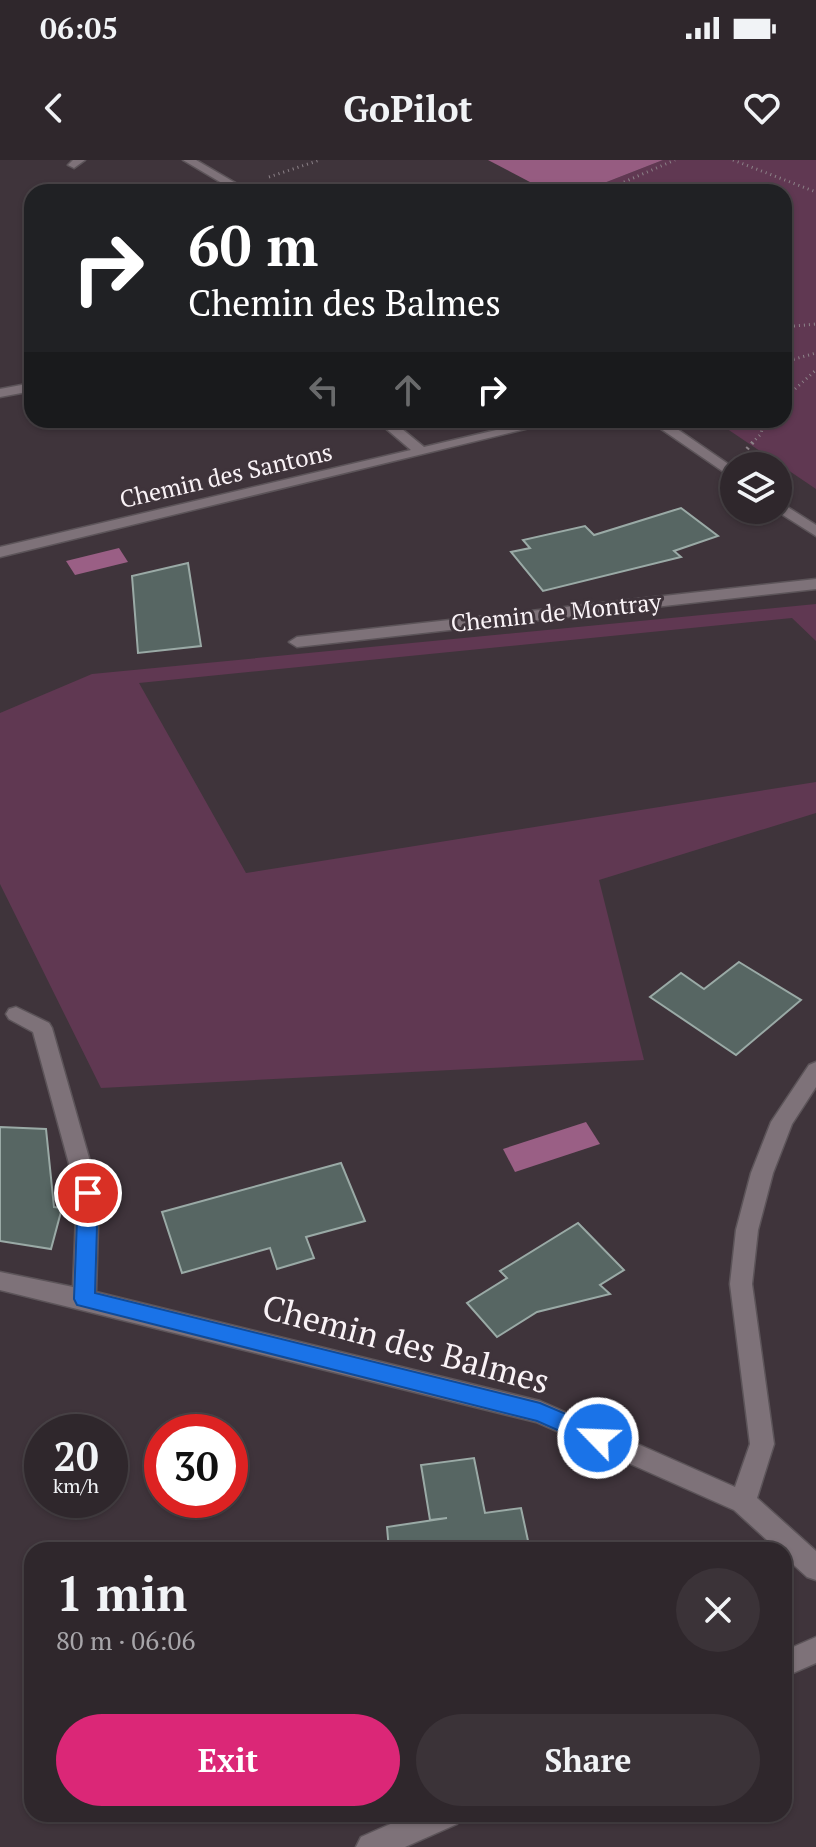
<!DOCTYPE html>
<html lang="en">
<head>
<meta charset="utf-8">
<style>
	:root { --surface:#2f272c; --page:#3b3338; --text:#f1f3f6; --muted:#a7a5a9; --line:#4a4448; --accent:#db2777 }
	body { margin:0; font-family:"PT Serif",serif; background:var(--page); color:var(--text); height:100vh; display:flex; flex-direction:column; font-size:30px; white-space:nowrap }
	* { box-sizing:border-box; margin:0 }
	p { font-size:26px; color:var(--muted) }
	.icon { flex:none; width:44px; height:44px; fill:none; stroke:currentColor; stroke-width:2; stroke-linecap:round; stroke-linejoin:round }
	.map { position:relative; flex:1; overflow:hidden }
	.panel { position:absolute; left:24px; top:1382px; width:768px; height:280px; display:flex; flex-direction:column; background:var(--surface); border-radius:24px; box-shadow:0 2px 6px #0004,0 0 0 2px var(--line) }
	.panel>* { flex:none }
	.guide { position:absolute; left:24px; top:24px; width:768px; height:244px; border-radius:24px; box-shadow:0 2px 6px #0004,0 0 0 2px var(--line); background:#202124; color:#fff; overflow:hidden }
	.fabs { position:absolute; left:720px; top:292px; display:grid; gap:16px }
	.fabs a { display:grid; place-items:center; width:72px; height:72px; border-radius:50%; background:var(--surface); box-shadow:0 2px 6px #0004,0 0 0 2px var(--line); font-size:40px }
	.speed { position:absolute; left:24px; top:1254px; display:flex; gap:16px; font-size:40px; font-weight:700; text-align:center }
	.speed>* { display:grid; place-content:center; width:104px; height:104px; border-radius:50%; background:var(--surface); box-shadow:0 2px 6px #0004,0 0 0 2px var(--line); line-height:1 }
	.speed small { font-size:20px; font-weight:400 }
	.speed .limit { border:12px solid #d22; background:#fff; color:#111 }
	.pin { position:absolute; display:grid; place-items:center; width:68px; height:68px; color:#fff; margin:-34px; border:4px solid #fff; border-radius:50%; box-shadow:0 2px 8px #0007 }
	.me { position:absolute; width:88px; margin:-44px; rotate:294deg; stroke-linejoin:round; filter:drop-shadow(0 0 6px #0008) }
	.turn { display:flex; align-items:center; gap:28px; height:168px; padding:0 32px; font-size:36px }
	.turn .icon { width:104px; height:104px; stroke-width:2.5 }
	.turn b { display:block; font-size:56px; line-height:68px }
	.lanes { display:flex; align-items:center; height:76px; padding:0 32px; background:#0003; justify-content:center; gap:40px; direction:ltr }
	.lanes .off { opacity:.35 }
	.round { display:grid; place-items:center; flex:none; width:84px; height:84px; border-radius:42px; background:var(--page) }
	.head { display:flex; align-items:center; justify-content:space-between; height:136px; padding:0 32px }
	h1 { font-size:48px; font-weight:600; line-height:60px }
	.cta { display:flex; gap:16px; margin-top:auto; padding:16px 32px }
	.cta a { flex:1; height:92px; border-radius:48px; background:var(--accent); color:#fff; font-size:32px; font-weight:600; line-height:92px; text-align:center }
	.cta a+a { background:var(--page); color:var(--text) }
	.status { display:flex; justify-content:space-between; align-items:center; height:56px; padding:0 40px; background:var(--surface); direction:ltr }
	.status svg { height:22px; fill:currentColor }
	header { display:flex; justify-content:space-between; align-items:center; height:104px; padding:0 32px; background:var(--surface); font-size:36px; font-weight:600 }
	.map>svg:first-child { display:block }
</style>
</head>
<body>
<div class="status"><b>06:05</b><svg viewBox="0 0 49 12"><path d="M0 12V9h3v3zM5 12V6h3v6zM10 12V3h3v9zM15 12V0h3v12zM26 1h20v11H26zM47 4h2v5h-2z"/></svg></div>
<header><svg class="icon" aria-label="back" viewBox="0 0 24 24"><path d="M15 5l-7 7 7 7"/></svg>GoPilot<svg class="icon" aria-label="heart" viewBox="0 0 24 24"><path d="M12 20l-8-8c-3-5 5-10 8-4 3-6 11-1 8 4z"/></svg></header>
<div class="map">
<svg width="816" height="1687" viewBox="0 0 816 1687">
	<rect width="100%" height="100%" fill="#3f343b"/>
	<!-- green -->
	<g fill="#603852">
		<polygon points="663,0 816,0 816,329 714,260 784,260 784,32 581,32"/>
		<polygon points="816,444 816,481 792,458 139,523 246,713 816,622 816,653 599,720 644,900 101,928 0,724 0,553 92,514"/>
	</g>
	<!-- forest -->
	<polygon fill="#965c81" points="488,0 663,0 581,32 549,32"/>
	<!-- water -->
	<g fill="#9a5f85">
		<polygon points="119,388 128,402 75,415 66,401"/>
		<polygon points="586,962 600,984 515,1012 503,989"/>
	</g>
	<!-- building -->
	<g fill="#576663" stroke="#9aaaa6" stroke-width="2">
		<polygon points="681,348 718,376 674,391 681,397 543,431 511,392 530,388 523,380 585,366 594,375"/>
		<polygon points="188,403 201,486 138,493 132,416"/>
		<polygon points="739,802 801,840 736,895 650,837 681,813 704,829"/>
		<polygon points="0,967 46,969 54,1047 62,1048 51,1089 0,1081"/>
		<polygon points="341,1003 365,1061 306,1077 314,1098 277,1109 270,1088 182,1113 162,1052"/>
		<polygon points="578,1063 624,1110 600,1125 610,1134 537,1152 497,1177 467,1143 507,1118 500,1111"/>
		<polygon points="474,1298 485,1353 521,1348 530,1390 389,1390 387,1367 447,1358 430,1360 421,1305"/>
	</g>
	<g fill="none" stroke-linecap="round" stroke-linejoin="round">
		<defs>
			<g id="minor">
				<polygon points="73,0 85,0 74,8 68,5"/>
				<polygon points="183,0 196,0 251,32 237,32"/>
				<polygon points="32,223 32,231 0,237 0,229"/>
				<polygon points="376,260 391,260 424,287 538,260 562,260 0,397 0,387 411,290"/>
				<polygon points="648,260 664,260 734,308 734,319"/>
				<polygon points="778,341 816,365 816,376 775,350 778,350"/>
				<polygon points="816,419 816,429 297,487 289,482 297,477"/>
				<polygon points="16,847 49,863 52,868 99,1033 96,1132 540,1241 735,1327 750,1284 730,1124 736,1070 751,1013 771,962 809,905 816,902 816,927 792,964 773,1013 758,1070 752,1124 774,1284 757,1338 816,1391 816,1420 807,1417 784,1396 784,1390 778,1390 734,1350 536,1262 0,1130 0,1112 73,1127 77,1033 33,872 9,859 6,854 9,849"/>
				<polygon points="816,1477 816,1503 784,1517 784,1491"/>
				<polygon points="413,1654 461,1654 457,1664 405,1687 356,1687 361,1677"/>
			</g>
		</defs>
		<!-- minor casing -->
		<use href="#minor" stroke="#5c5459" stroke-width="3"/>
		<!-- path-far1 -->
		<g stroke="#8c8288" stroke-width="3" stroke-dasharray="1 4" stroke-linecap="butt">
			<polyline points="733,0 816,32"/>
			<polyline points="269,17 320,0"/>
			<polyline points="601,32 675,0"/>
			<polyline points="784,167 816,164"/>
			<polyline points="784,202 816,193"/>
			<polyline points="784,239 816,210"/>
			<polyline points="752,283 761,274 764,260"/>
		</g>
		<!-- path -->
		<polyline stroke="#8c8288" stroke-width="4" stroke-dasharray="2 5" stroke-linecap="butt" points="747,289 754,281"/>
		<!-- minor -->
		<use href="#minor" fill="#7e7279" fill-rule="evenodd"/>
	</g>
	<!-- route -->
	<polygon fill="#1a73e8" stroke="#114b97" stroke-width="2" points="88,1025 95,1027 98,1033 95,1133 540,1243 606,1271 609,1278 606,1285 598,1288 537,1261 77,1145 74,1139 78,1033 81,1027"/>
	<g text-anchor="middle" stroke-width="6" stroke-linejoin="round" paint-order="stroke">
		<!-- far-street labels -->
		<g font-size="24" fill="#f9f2f6" stroke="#3f343b">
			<text transform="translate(226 316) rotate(-13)" y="8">Chemin des Santons</text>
			<text transform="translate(556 453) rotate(-6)" y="8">Chemin de Montray</text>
		</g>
		<!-- near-street labels -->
		<g font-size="34" fill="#f9f2f6" stroke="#3f343b">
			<text transform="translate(406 1184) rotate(15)" y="12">Chemin des Balmes</text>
		</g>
	</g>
</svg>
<div class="fabs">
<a><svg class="icon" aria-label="layers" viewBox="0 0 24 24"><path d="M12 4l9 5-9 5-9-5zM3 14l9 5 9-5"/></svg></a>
</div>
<div class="speed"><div>20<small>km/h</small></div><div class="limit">30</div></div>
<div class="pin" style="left:88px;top:1033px;background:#d93025"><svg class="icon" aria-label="arrive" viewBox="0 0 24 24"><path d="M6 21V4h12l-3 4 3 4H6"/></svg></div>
<svg class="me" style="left:598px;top:1278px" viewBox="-20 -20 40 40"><circle r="17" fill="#1a73e8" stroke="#fff" stroke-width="3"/><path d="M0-11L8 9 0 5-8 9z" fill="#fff"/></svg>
<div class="guide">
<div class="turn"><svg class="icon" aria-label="right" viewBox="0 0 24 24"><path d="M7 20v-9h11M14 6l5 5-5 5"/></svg><div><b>60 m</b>Chemin des Balmes</div></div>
<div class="lanes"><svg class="icon off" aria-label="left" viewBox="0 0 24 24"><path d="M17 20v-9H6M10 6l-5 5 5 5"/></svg><svg class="icon off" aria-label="ahead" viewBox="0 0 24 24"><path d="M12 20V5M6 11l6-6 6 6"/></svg><svg class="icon" aria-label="right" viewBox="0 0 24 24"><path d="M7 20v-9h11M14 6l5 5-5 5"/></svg></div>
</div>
<section class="panel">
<div class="head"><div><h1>1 min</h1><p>80 m · 06:06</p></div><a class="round"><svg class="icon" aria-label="close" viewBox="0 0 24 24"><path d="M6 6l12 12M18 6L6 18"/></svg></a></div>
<div class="cta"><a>Exit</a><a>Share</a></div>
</section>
</div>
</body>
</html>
